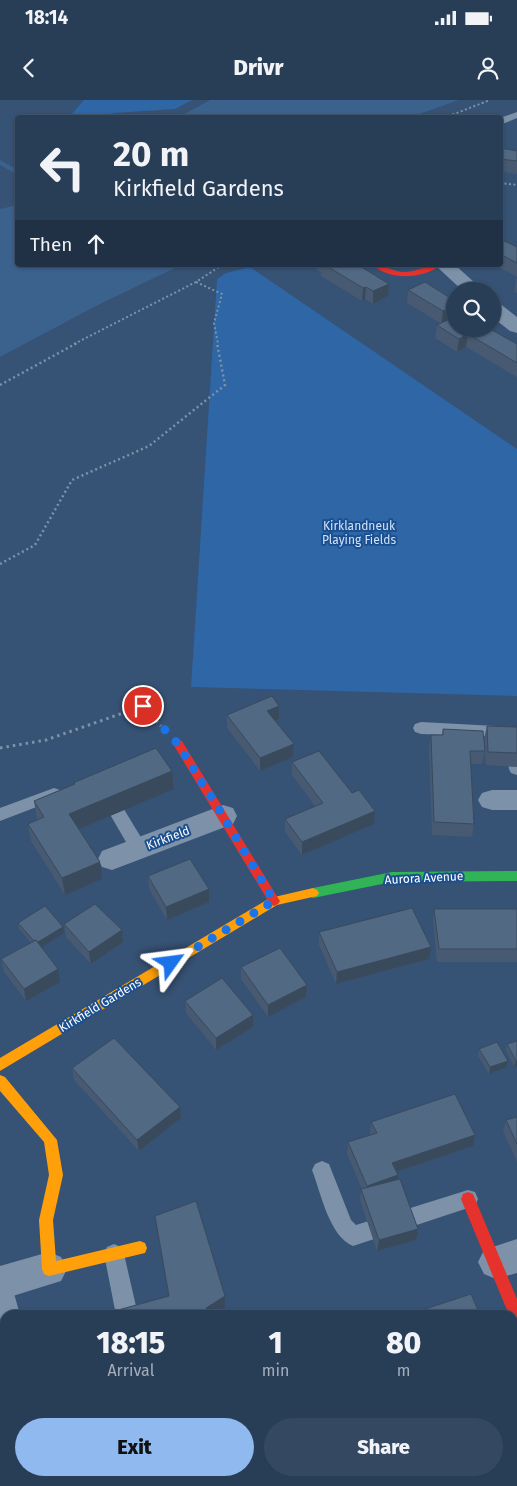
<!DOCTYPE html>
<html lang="en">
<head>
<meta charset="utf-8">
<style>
	:root { --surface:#283e57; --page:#344961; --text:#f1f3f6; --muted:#a5aeba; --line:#44576d; --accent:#90b9f0 }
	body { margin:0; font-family:"Fira Sans",sans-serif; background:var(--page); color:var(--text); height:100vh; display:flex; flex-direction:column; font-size:19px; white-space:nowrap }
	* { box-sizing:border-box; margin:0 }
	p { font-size:16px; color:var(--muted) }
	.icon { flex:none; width:28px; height:28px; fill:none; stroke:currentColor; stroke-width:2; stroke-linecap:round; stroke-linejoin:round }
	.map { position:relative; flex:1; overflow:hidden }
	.side { position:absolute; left:0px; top:1210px; width:518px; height:176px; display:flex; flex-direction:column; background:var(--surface); border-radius:15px 15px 0 0; box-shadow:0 1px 4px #0004,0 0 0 1px var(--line) }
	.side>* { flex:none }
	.hud { position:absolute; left:15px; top:15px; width:488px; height:152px; border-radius:5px; box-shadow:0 1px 4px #0004,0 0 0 1px var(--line); background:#283e57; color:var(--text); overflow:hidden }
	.tools { position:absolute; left:446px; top:182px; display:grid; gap:10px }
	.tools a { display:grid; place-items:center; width:55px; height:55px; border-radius:50%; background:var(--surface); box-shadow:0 1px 4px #0004,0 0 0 1px var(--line); font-size:25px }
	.pin { position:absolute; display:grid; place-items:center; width:42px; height:42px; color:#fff; margin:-21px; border:2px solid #fff; border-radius:50%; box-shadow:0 1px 5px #0007 }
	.me { position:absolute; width:55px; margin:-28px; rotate:59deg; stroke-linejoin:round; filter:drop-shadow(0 0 4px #0008) }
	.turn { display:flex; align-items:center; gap:18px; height:105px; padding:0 15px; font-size:22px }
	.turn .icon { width:65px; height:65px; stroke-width:2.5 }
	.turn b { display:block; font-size:35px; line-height:42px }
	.then { display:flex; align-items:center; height:48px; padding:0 15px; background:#0003; gap:10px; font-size:19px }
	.eta { display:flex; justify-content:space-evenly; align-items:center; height:85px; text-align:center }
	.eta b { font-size:30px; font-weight:800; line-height:35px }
	.cta { display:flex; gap:10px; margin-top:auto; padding:10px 15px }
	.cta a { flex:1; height:58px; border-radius:30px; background:var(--accent); color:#111; font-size:20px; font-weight:800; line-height:58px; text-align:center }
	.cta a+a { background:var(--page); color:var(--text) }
	.status { display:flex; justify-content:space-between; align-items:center; height:35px; padding:0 25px; background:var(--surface); direction:ltr }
	.status svg { height:14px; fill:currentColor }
	header { display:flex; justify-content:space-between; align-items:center; height:65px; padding:0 15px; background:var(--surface); font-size:22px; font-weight:800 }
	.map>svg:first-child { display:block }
</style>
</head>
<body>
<div class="status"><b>18:14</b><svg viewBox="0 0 49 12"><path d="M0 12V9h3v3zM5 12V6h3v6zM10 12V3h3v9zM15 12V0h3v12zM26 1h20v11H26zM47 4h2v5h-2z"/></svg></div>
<header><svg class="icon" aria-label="back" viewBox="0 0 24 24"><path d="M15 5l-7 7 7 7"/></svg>Drivr<svg class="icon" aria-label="person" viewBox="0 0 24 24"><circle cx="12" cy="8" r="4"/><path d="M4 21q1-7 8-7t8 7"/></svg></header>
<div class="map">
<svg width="517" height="1386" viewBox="0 0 517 1386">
	<rect width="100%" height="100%" fill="#365274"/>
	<!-- green -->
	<g fill="#2f66a5">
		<polygon points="84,0 192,0 175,9 114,13 99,17 68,18"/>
		<polygon points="250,167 517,349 517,596 191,587 217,179 226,173"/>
		<polygon points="63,1381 242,1381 243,1386 65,1386"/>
	</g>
	<!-- water -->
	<g fill="#3b618d">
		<polygon points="210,0 459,0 411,17 179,17"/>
		<polygon points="17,105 18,165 181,165 96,206 0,257 0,109"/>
	</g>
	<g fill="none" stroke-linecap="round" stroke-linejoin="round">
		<!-- stream -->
		<polygon fill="#3b618d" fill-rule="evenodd" points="0,60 18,70 18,75 0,65"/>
		<!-- path-far2 -->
		<g stroke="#7d92a8" stroke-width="2" stroke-dasharray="2 2.5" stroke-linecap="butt">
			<polyline points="444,18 490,0"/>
			<polyline points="500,83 517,85"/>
			<polyline points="196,182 222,194 214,223 218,244"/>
			<polyline points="74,244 196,182 222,165"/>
		</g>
		<!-- path-far1 -->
		<g stroke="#7d92a8" stroke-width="2.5" stroke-dasharray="2 3" stroke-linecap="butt">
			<polyline points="0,285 77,243"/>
			<polyline points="0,464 35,445 72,380 149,346 225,285 217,243"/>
		</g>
		<!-- path -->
		<polyline stroke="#7d92a8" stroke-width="3" stroke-dasharray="2.5 4" stroke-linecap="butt" points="0,648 46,640 143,606 161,626"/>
		<!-- lane -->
		<g fill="#7d92a8" fill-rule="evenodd">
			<polygon points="517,12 517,18 500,25 500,18"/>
			<polygon points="421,622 513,627 517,631 517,675 511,673 509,669 503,637 421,634 415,632 413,628 415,624"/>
			<polygon points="54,688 60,690 62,694 60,698 0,721 0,708"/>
			<polygon points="107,689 113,691 145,744 147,749 145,754 139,756 133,754 101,699 99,695 101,691"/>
			<path d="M322,1061L329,1064L351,1120L356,1125L468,1090L475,1092L478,1099L475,1106L468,1108L353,1146C329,1136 321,1093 312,1070L315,1064Z"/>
			<polygon points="114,1144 121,1147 124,1154 138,1215 116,1215 104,1154 107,1147"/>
			<polygon points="2,1172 9,1175 20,1215 5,1215 5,1224 0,1219 0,1173"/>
			<polygon points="5,1309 5,1332 0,1334 0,1311"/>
		</g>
		<!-- street -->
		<g fill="#7d92a8" fill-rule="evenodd">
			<polygon points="435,165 455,165 484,191 463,191"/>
			<polygon points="492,201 499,203 517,217 517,233 510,231 492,217"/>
			<polygon points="492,690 517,690 517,710 492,710 482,707 478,700 482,693"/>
			<polygon points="223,705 233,708 237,716 233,724 112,770 102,767 98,759 102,751"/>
			<polygon points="517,1139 517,1173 496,1179 484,1174 478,1162 484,1150"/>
			<polygon points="49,1152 61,1157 67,1169 61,1181 0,1200 0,1166"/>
			<polygon points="439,1381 477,1381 479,1386 441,1386"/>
		</g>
		<!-- fast -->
		<polygon fill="#30b455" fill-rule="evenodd" points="517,771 517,781 392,782 313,798 309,796 307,793 309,790 313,788 392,772"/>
		<!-- slow -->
		<g fill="#ff9f0a" fill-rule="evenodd">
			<polygon points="313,788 317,790 319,793 317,796 277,805 0,971 0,958 270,798"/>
			<polygon points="0,975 5,977 57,1040 63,1075 53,1120 56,1161 140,1141 145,1143 147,1148 145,1153 49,1176 44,1174 42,1169 39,1120 49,1075 44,1042 0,991"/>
		</g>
		<!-- jam -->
		<g fill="#e5322d" fill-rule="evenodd">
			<path d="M373,165C385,165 393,172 405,172C418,171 428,165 441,165C423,179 390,181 373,165Z"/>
			<polygon points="178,640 182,641 278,798 280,801 278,804 274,806 270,804 173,644"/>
			<polygon points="468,1092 473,1094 517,1199 517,1224 512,1222 512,1215 509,1215 461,1099 463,1094"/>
		</g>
	</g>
	<!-- wall -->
	<g fill="#475a72">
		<polygon points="500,48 517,51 517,74 500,71"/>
		<polygon points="500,139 517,147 517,177 495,165 500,165"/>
		<polygon points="317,165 358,165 389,184 388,196 373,204 365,199 362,201 321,176 321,172 317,170"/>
		<polygon points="516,179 517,179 517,193 514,192"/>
		<polygon points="408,190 455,201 452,219 455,229 517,244 517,277 466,247 457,252 435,238 437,225 440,223 407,203"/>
		<polygon points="279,606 279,619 275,621 294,644 293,657 260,671 227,628 227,615"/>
		<polygon points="487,626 517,627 517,667 486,665 484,639"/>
		<polygon points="443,629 485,651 482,664 471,664 474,724 472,737 432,735 429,648 431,635 442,635"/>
		<polygon points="292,662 352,693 375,711 374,724 302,755 285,732 285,719 315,706 292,675"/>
		<polygon points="172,671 174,689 79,729 102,779 65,795 31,741 28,724 37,720 34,701 74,684 73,683"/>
		<polygon points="148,776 209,789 209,802 167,820 149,789"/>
		<polygon points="434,809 517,809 517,862 437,862 433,822"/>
		<polygon points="18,823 64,833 41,847 58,869 60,882 26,901 4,872 1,859 31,843 19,829"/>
		<polygon points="64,824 122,830 123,842 91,864 66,837"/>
		<polygon points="319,832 429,859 336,884 319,845"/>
		<polygon points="241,867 307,885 306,897 268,917 241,879"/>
		<polygon points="185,901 253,915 253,927 216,950 186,913"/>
		<polygon points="517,941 517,966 514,967 506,950 507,944"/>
		<polygon points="479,949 508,961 507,967 489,974 478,956"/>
		<polygon points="72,968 180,1007 181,1018 139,1051 74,980"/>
		<polygon points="517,1017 517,1062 503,1031 506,1020"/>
		<polygon points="371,1022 473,1046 396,1072 397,1080 418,1129 416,1140 377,1151 360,1100 361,1089 362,1089 347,1054 348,1042 371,1035 370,1033"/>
		<polygon points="155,1116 225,1207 169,1196"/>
		<polygon points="334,1381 392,1381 394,1386 335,1386"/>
	</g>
	<!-- shaded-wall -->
	<g fill="#394a5c">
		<polygon points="389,184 388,196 373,204 373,191"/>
		<polygon points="366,187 365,199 362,201 363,188"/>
		<polygon points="455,206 455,218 441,224 443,211"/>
		<polygon points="468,234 466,247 457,252 459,239"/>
		<polygon points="279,606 279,619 267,624 267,611"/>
		<polygon points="294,644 293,657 260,671 260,658"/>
		<polygon points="172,671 174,689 72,732 69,714"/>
		<polygon points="375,711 374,724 302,755 302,742"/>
		<polygon points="100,762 102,779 65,795 62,778"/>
		<polygon points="209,789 209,802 167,820 166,807"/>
		<polygon points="63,827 64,833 37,850 36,843"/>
		<polygon points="122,830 123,842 91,864 89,852"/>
		<polygon points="431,847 429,859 336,884 337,872"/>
		<polygon points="58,869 60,882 26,901 24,889"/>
		<polygon points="307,885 306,897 268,917 268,905"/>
		<polygon points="253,915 253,927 216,950 216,938"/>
		<polygon points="508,961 507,967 489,974 490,967"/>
		<polygon points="516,961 517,961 517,966 514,967"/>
		<polygon points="180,1007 181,1018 139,1051 137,1040"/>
		<polygon points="475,1035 473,1046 390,1074 392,1063"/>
		<polygon points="398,1075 396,1087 365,1097 367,1086"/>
		<polygon points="418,1129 416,1140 377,1151 379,1140"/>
		<polygon points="225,1196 225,1207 211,1215 206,1215 206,1208"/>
		<polygon points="5,1283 5,1294 0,1295 0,1285"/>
	</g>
	<!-- building -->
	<g fill="#526984" stroke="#394a5c">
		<polygon points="500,48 517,51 517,61 500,59"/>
		<polygon points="500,139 517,147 517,163 500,154"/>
		<polygon points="325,165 358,165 389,184 373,191 366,187 363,188"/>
		<polygon points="425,182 455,201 455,206 443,211 408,190"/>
		<polygon points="450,219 455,221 455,229 490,229 517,244 517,263 468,234 459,239 437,225"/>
		<polygon points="272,596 279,606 267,611 294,644 260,658 227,615"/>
		<polygon points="487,626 517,627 517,653 488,652"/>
		<polygon points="443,629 483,631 485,651 470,651 474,724 434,722 431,635 443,635"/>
		<polygon points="156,648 172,671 69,714 100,762 62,778 28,724 44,717 34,701 75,684 73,683"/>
		<polygon points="319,651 352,693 359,690 375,711 302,742 285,719 323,703 292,662"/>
		<polygon points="190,759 209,789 166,807 148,776"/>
		<polygon points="95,804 122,830 89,852 64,824"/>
		<polygon points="45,806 63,827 38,842 36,840 34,841 18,823"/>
		<polygon points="412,808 431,847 337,872 319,832"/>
		<polygon points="434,809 517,809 517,849 439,849"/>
		<polygon points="36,840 58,869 24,889 1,859"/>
		<polygon points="280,848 307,885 268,905 241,867"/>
		<polygon points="222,878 253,915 216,938 185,901"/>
		<polygon points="114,938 180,1007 137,1040 72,968"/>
		<polygon points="517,941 517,961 516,961 507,944"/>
		<polygon points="497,942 508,961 490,967 479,949"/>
		<polygon points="455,994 475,1035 392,1063 398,1075 367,1086 348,1042 377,1033 371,1022"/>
		<polygon points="517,1017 517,1044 506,1020"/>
		<polygon points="400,1079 418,1129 379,1140 361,1089"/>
		<polygon points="196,1101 225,1196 206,1208 208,1215 100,1215 169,1196 155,1116"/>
		<polygon points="471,1194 480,1215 407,1215"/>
		<polygon points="5,1241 5,1283 0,1285 0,1242"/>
		<polygon points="339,1381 392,1381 394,1386 341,1386"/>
	</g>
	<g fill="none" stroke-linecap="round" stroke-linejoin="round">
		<!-- route -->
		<polyline stroke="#1a73e8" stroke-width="9" stroke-dasharray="0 16.2" points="143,606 178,644 223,716 274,801 171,863"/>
	</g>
	<g text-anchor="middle" stroke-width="4" stroke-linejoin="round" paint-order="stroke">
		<!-- park labels -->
		<g font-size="12" fill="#cfe3fa" stroke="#1b4f8f">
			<text x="359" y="430">Kirklandneuk<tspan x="359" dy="14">Playing Fields</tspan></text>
		</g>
		<!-- street labels -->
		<g font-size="12" fill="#fff" stroke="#1b4f8f">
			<text transform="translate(168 738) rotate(-21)" y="4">Kirkfield</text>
			<text transform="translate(424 778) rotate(-3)" y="4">Aurora Avenue</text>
			<text transform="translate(100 905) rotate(-31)" y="4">Kirkfield Gardens</text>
		</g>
	</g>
</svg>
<div class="tools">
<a><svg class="icon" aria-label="search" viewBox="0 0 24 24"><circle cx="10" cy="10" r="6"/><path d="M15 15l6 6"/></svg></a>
</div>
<div class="pin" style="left:143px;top:606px;background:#d93025"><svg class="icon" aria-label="arrive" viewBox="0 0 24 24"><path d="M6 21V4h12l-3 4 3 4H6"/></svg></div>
<svg class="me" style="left:171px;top:863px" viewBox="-20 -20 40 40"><path d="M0-17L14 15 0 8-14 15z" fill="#1a73e8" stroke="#fff" stroke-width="4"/></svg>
<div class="hud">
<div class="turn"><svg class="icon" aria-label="left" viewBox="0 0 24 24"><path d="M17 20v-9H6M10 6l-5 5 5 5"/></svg><div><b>20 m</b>Kirkfield Gardens</div></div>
<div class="then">Then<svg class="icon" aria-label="ahead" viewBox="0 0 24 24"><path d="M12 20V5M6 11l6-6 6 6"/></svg></div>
</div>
<section class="side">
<div class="eta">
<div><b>18:15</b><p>Arrival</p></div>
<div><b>1</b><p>min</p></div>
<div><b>80</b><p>m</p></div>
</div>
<div class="cta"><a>Exit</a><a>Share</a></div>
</section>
</div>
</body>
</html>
